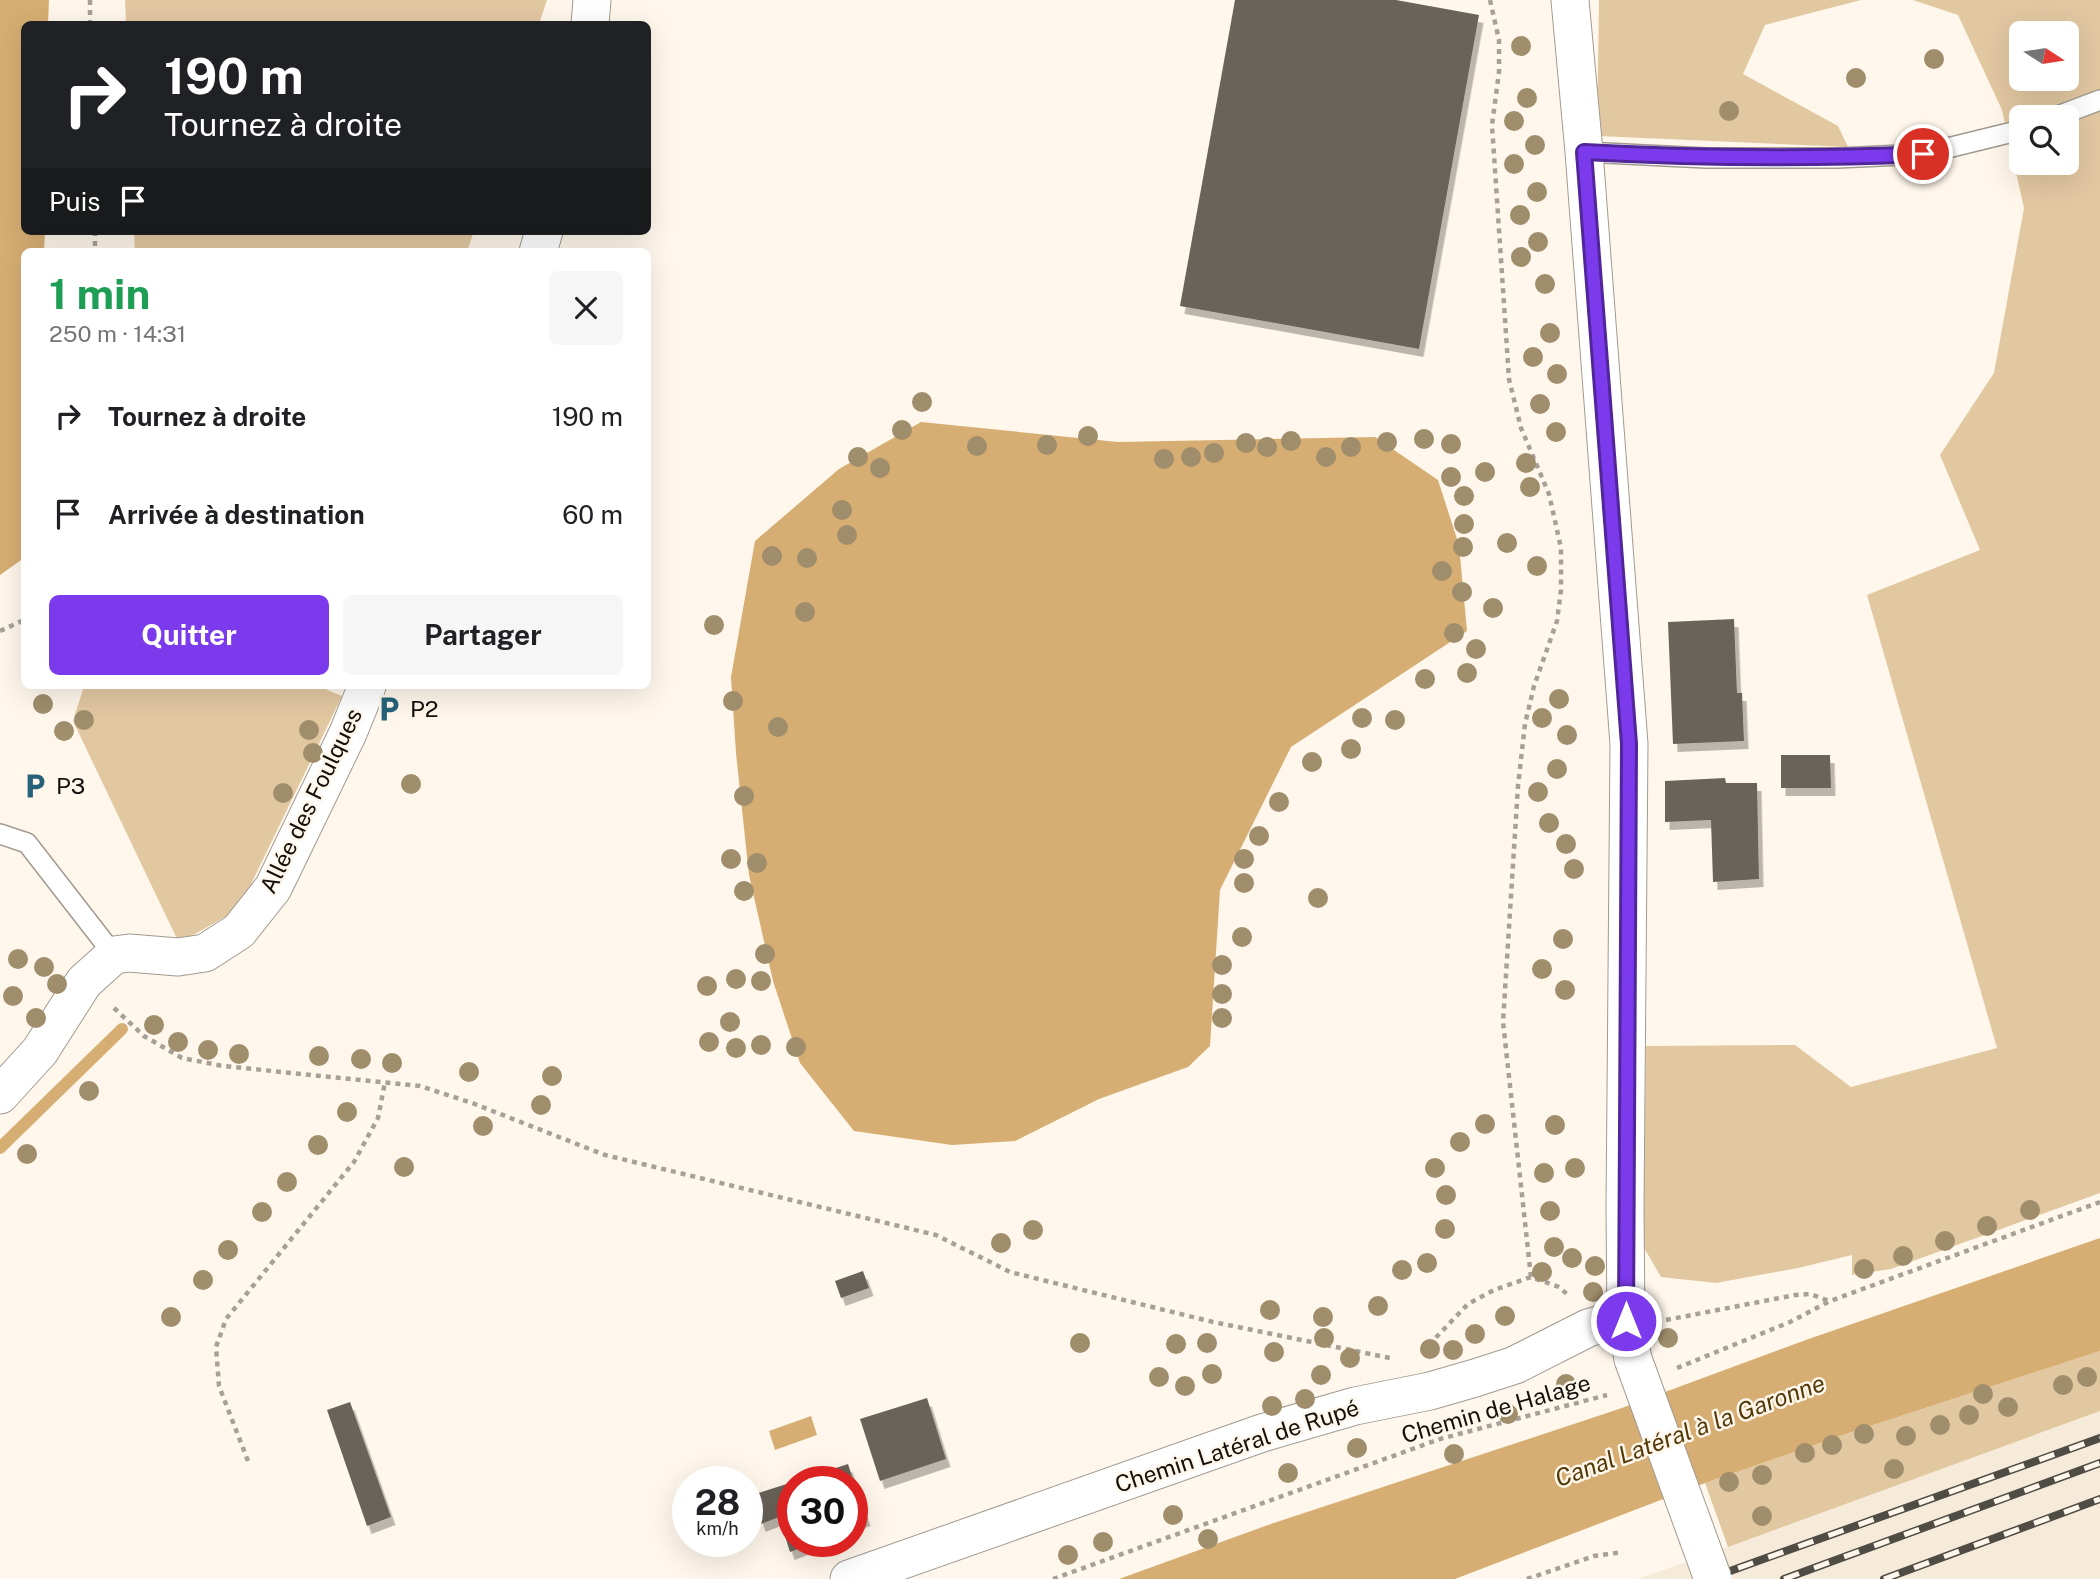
<!DOCTYPE html>
<html lang="fr">
<head>
<meta charset="utf-8">
<style>
	:root { --surface:#fff; --page:#f6f6f6; --text:#202124; --muted:#757577; --accent:#7c3aed }
	body { margin:0; font-family:"Public Sans",sans-serif; background:var(--page); color:var(--text); height:100vh; display:flex; flex-direction:column; font-size:26px; white-space:nowrap }
	* { box-sizing:border-box; margin:0 }
	p { font-size:23px; color:var(--muted) }
	.icon { flex:none; width:38px; height:38px; fill:none; stroke:currentColor; stroke-width:2; stroke-linecap:round; stroke-linejoin:round }
	.map { position:relative; flex:1; overflow:hidden }
	.panel { position:absolute; left:21px; top:248px; width:630px; height:441px; display:flex; flex-direction:column; background:var(--surface); border-radius:10px; box-shadow:0 7px 28px #0002 }
	.panel>* { flex:none }
	.guide { position:absolute; left:21px; top:21px; width:630px; height:214px; border-radius:10px; box-shadow:0 7px 28px #0002; background:#202124; color:#fff; overflow:hidden }
	.needle { width:46px; rotate:102deg }
	.buttons { position:absolute; left:2009px; top:21px; display:grid; gap:14px }
	.buttons a { display:grid; place-items:center; width:70px; height:70px; border-radius:10px; background:var(--surface); box-shadow:0 7px 28px #0002; font-size:35px }
	.speed { position:absolute; left:672px; top:1466px; display:flex; gap:14px; font-size:35px; font-weight:700; text-align:center }
	.speed>* { display:grid; place-content:center; width:91px; height:91px; border-radius:50%; background:var(--surface); box-shadow:0 7px 28px #0002; line-height:1 }
	.speed small { font-size:18px; font-weight:400 }
	.speed .limit { border:10px solid #d22; background:#fff; color:#111 }
	.pin { position:absolute; display:grid; place-items:center; width:60px; height:60px; color:#fff; margin:-30px; border:4px solid #fff; border-radius:50%; box-shadow:0 2px 7px #0007 }
	.me { position:absolute; width:77px; margin:-38px; rotate:0deg; stroke-linejoin:round; filter:drop-shadow(0 0 5px #0008) }
	.turn { display:flex; align-items:center; gap:24px; height:147px; padding:0 28px; font-size:32px }
	.turn .icon { width:91px; height:91px; stroke-width:2.5 }
	.turn b { display:block; font-size:49px; line-height:60px }
	.then { display:flex; align-items:center; height:66px; padding:0 28px; background:#0003; gap:14px; font-size:26px }
	.round { display:grid; place-items:center; flex:none; width:74px; height:74px; border-radius:10px; background:var(--page) }
	.overview { display:flex; align-items:center; justify-content:space-between; height:119px; padding:0 28px }
	h1 { font-size:42px; font-weight:700; line-height:52px; color:#1e9e55 }
	.button { display:flex; gap:14px; margin-top:auto; padding:14px 28px }
	.button a { flex:1; height:80px; border-radius:10px; background:var(--accent); color:#fff; font-size:28px; font-weight:700; line-height:80px; text-align:center }
	.button a+a { background:var(--page); color:var(--text) }
	ul { padding:0; list-style:none }
	li { display:flex; align-items:center; gap:21px; height:98px; padding:0 28px }
	li div { flex:1 }
	li b { display:block; font-size:26px }
	li em { font-style:normal }
	.map>svg:first-child { display:block }
</style>
</head>
<body>
<div class="map">
<svg width="2100" height="1579" viewBox="0 0 2100 1579">
	<defs>
		<filter id="shadow"><feDropShadow dx="4.5" dy="8" stdDeviation="0" flood-color="#0004"/></filter>
	</defs>
	<rect width="100%" height="100%" fill="#fff7eb"/>
	<!-- built -->
	<polygon fill="#f6ead9" points="2100,1411 2100,1579 1638,1579 1728,1547"/>
	<!-- green -->
	<g fill="#e2c8a1" fill-rule="evenodd">
		<polygon points="125,0 547,0 539,24 126,24"/>
		<polygon points="1599,0 1861,0 1765,25 1743,74 1838,126 1848,147 1597,136"/>
		<path d="M1913,0H2100V1193L1891,1269L1852,1275V1255L1798,1268L1716,1283L1661,1277L1643,1246L1646,1046L1795,1045L1851,1087L1997,1048L1867,595L1980,550L1940,455L1994,373L2024,208L2002,110L1958,15ZM2021,33H2067V79H2021ZM2021,117H2067V163H2021Z"/>
		<polygon points="134,231 474,231 467,252 135,252"/>
		<polygon points="84,686 318,686 342,696 239,909 179,943 73,721"/>
		<polygon points="2100,1351 2100,1411 1728,1547 1705,1483 1849,1433"/>
	</g>
	<!-- water -->
	<g fill="#d6ae73">
		<polygon points="0,0 49,0 48,24 24,24 24,231 45,231 44,252 24,252 24,558 0,575"/>
		<polygon points="921,422 1118,442 1375,437 1438,480 1459,545 1467,631 1291,747 1220,890 1210,1046 1188,1067 1099,1099 1015,1141 952,1145 854,1131 800,1063 773,981 749,875 736,753 731,677 755,541 839,469"/>
		<polygon points="2100,1238 2100,1351 1849,1433 1705,1483 1455,1579 1119,1579 1268,1525 1619,1409 1803,1341"/>
		<polygon points="811,1416 817,1435 775,1450 769,1431"/>
	</g>
	<g fill="none" stroke-linecap="round" stroke-linejoin="round">
		<!-- stream -->
		<polyline stroke="#d6ae73" stroke-width="12" points="0,1148 122,1029"/>
	</g>
	<!-- building -->
	<g fill="#6b645a" filter="url(#shadow)">
		<polygon points="1235,0 1396,0 1479,15 1419,349 1180,306"/>
		<polygon points="1734,619 1737,693 1742,693 1744,741 1673,744 1668,622"/>
		<polygon points="1781,755 1830,755 1831,788 1781,788"/>
		<polygon points="1725,778 1726,783 1757,783 1759,879 1713,882 1711,820 1665,822 1665,781"/>
		<polygon points="863,1271 869,1288 841,1298 835,1281"/>
		<polygon points="927,1398 946,1459 880,1481 860,1419"/>
		<polygon points="350,1402 391,1517 367,1526 327,1410"/>
		<polygon points="848,1464 866,1518 852,1523 852,1482 793,1482"/>
		<polygon points="793,1482 793,1542 816,1542 790,1552 779,1517 761,1524 752,1495"/>
	</g>
	<g fill="none" stroke-linecap="round" stroke-linejoin="round">
		<defs>
			<g id="lane">
				<polyline points="2055,117 2100,100"/>
				<polyline points="1584,152 1706,158 1838,158 1923,154 2021,130"/>
				<polyline points="0,834 27,843 114,955"/>
			</g>
			<g id="street">
				<polyline points="1570,0 1584,152 1629,744 1625,1208 1626,1321 1633,1359"/>
				<polyline points="590,24 592,0"/>
				<polyline points="538,252 544,231"/>
				<polyline points="0,1095 40,1051 84,982 114,955 129,953 178,957 205,953 239,931 273,888 348,733 367,686"/>
				<polyline points="849,1579 1262,1433 1355,1406 1430,1391 1475,1378 1515,1365 1588,1328 1612,1321 1626,1321"/>
			</g>
		</defs>
		<!-- lane casing -->
		<use href="#lane" stroke="#a29a90" stroke-width="22"/>
		<!-- street casing -->
		<use href="#street" stroke="#a29a90" stroke-width="39"/>
		<!-- path -->
		<g stroke="#a6a097" stroke-width="4.5" stroke-dasharray="5 5" stroke-linecap="butt">
			<polyline points="90,0 90,24"/>
			<polyline points="1490,0 1499,40 1499,72 1492,125 1509,379 1521,428 1549,494 1561,548 1561,590 1557,621 1534,686 1525,724 1518,786 1503,1022 1531,1277"/>
			<polyline points="95,231 95,252"/>
			<polyline points="0,631 24,620"/>
			<polyline points="114,1008 144,1036 182,1058 223,1066 420,1086 472,1103 605,1155 936,1235 1010,1272 1213,1322 1390,1358"/>
			<polyline points="1666,1320 1795,1295 1810,1294 1829,1301"/>
			<polyline points="1422,1352 1468,1304 1494,1290 1531,1277 1559,1287 1568,1295"/>
			<polyline points="1677,1368 1790,1322 1830,1301 2100,1202"/>
			<polyline points="248,1461 219,1386 216,1347 226,1319 354,1162 378,1118 385,1082"/>
			<polyline points="1053,1579 1440,1439 1607,1395"/>
			<polyline points="1527,1579 1594,1556 1623,1552"/>
		</g>
		<!-- lane -->
		<use href="#lane" stroke="#fff" stroke-width="19"/>
		<!-- street -->
		<use href="#street" stroke="#fff" stroke-width="37"/>
		<defs>
			<g id="rail">
				<polyline points="1708,1579 2100,1438"/>
				<polyline points="1784,1579 2100,1463"/>
				<polyline points="1884,1579 2100,1499"/>
			</g>
		</defs>
		<!-- rail casing -->
		<use href="#rail" stroke="#4f4c46" stroke-width="8"/>
		<!-- rail -->
		<use href="#rail" stroke="#fff7eb" stroke-width="5" stroke-dasharray="16" stroke-linecap="butt"/>
		<defs>
			<polyline id="street-bridge" points="1633,1359 1713,1579"/>
		</defs>
		<!-- street-bridge casing -->
		<use href="#street-bridge" stroke="#a29a90" stroke-width="39" stroke-linecap="butt"/>
		<!-- street-bridge -->
		<use href="#street-bridge" stroke="#fff" stroke-width="37"/>
	</g>
	<!-- trees -->
	<g fill="#9f8d6c">
		<circle cx="1521" cy="46" r="10"/>
		<circle cx="1934" cy="59" r="10"/>
		<circle cx="1856" cy="78" r="10"/>
		<circle cx="1527" cy="98" r="10"/>
		<circle cx="1729" cy="111" r="10"/>
		<circle cx="1514" cy="121" r="10"/>
		<circle cx="1535" cy="145" r="10"/>
		<circle cx="1514" cy="164" r="10"/>
		<circle cx="1537" cy="192" r="10"/>
		<circle cx="1520" cy="215" r="10"/>
		<circle cx="1538" cy="242" r="10"/>
		<circle cx="1521" cy="257" r="10"/>
		<circle cx="1545" cy="284" r="10"/>
		<circle cx="1550" cy="333" r="10"/>
		<circle cx="1533" cy="357" r="10"/>
		<circle cx="1557" cy="374" r="10"/>
		<circle cx="922" cy="402" r="10"/>
		<circle cx="1540" cy="404" r="10"/>
		<circle cx="902" cy="430" r="10"/>
		<circle cx="1556" cy="432" r="10"/>
		<circle cx="1088" cy="436" r="10"/>
		<circle cx="1424" cy="439" r="10"/>
		<circle cx="1291" cy="441" r="10"/>
		<circle cx="1387" cy="442" r="10"/>
		<circle cx="1246" cy="443" r="10"/>
		<circle cx="1451" cy="444" r="10"/>
		<circle cx="1047" cy="445" r="10"/>
		<circle cx="977" cy="446" r="10"/>
		<circle cx="1267" cy="447" r="10"/>
		<circle cx="1351" cy="447" r="10"/>
		<circle cx="1214" cy="453" r="10"/>
		<circle cx="858" cy="457" r="10"/>
		<circle cx="1191" cy="457" r="10"/>
		<circle cx="1326" cy="457" r="10"/>
		<circle cx="1164" cy="459" r="10"/>
		<circle cx="1526" cy="463" r="10"/>
		<circle cx="880" cy="468" r="10"/>
		<circle cx="1485" cy="472" r="10"/>
		<circle cx="1451" cy="477" r="10"/>
		<circle cx="1530" cy="487" r="10"/>
		<circle cx="1464" cy="496" r="10"/>
		<circle cx="842" cy="510" r="10"/>
		<circle cx="1464" cy="524" r="10"/>
		<circle cx="847" cy="535" r="10"/>
		<circle cx="1507" cy="543" r="10"/>
		<circle cx="1463" cy="547" r="10"/>
		<circle cx="772" cy="556" r="10"/>
		<circle cx="807" cy="558" r="10"/>
		<circle cx="1537" cy="566" r="10"/>
		<circle cx="1442" cy="571" r="10"/>
		<circle cx="1462" cy="592" r="10"/>
		<circle cx="1493" cy="608" r="10"/>
		<circle cx="805" cy="612" r="10"/>
		<circle cx="714" cy="625" r="10"/>
		<circle cx="1454" cy="633" r="10"/>
		<circle cx="1476" cy="649" r="10"/>
		<circle cx="1467" cy="673" r="10"/>
		<circle cx="1425" cy="679" r="10"/>
		<circle cx="1559" cy="699" r="10"/>
		<circle cx="733" cy="701" r="10"/>
		<circle cx="43" cy="704" r="10"/>
		<circle cx="1362" cy="718" r="10"/>
		<circle cx="1542" cy="718" r="10"/>
		<circle cx="84" cy="720" r="10"/>
		<circle cx="1395" cy="720" r="10"/>
		<circle cx="778" cy="727" r="10"/>
		<circle cx="309" cy="730" r="10"/>
		<circle cx="64" cy="731" r="10"/>
		<circle cx="1567" cy="735" r="10"/>
		<circle cx="1351" cy="749" r="10"/>
		<circle cx="313" cy="753" r="10"/>
		<circle cx="1312" cy="762" r="10"/>
		<circle cx="1557" cy="769" r="10"/>
		<circle cx="411" cy="784" r="10"/>
		<circle cx="1538" cy="792" r="10"/>
		<circle cx="283" cy="793" r="10"/>
		<circle cx="744" cy="796" r="10"/>
		<circle cx="1279" cy="802" r="10"/>
		<circle cx="1549" cy="823" r="10"/>
		<circle cx="1259" cy="836" r="10"/>
		<circle cx="1566" cy="844" r="10"/>
		<circle cx="731" cy="859" r="10"/>
		<circle cx="1244" cy="859" r="10"/>
		<circle cx="757" cy="863" r="10"/>
		<circle cx="1574" cy="869" r="10"/>
		<circle cx="1244" cy="883" r="10"/>
		<circle cx="744" cy="891" r="10"/>
		<circle cx="1318" cy="898" r="10"/>
		<circle cx="1242" cy="937" r="10"/>
		<circle cx="1563" cy="939" r="10"/>
		<circle cx="765" cy="954" r="10"/>
		<circle cx="18" cy="959" r="10"/>
		<circle cx="1222" cy="965" r="10"/>
		<circle cx="44" cy="967" r="10"/>
		<circle cx="1542" cy="969" r="10"/>
		<circle cx="736" cy="979" r="10"/>
		<circle cx="761" cy="981" r="10"/>
		<circle cx="57" cy="984" r="10"/>
		<circle cx="707" cy="986" r="10"/>
		<circle cx="1565" cy="990" r="10"/>
		<circle cx="1222" cy="994" r="10"/>
		<circle cx="13" cy="996" r="10"/>
		<circle cx="36" cy="1018" r="10"/>
		<circle cx="1222" cy="1018" r="10"/>
		<circle cx="730" cy="1022" r="10"/>
		<circle cx="154" cy="1025" r="10"/>
		<circle cx="178" cy="1042" r="10"/>
		<circle cx="709" cy="1042" r="10"/>
		<circle cx="761" cy="1045" r="10"/>
		<circle cx="796" cy="1047" r="10"/>
		<circle cx="736" cy="1048" r="10"/>
		<circle cx="208" cy="1050" r="10"/>
		<circle cx="239" cy="1054" r="10"/>
		<circle cx="319" cy="1056" r="10"/>
		<circle cx="361" cy="1059" r="10"/>
		<circle cx="392" cy="1063" r="10"/>
		<circle cx="469" cy="1072" r="10"/>
		<circle cx="552" cy="1076" r="10"/>
		<circle cx="89" cy="1091" r="10"/>
		<circle cx="541" cy="1105" r="10"/>
		<circle cx="347" cy="1112" r="10"/>
		<circle cx="1485" cy="1124" r="10"/>
		<circle cx="1555" cy="1125" r="10"/>
		<circle cx="483" cy="1126" r="10"/>
		<circle cx="1460" cy="1142" r="10"/>
		<circle cx="318" cy="1145" r="10"/>
		<circle cx="27" cy="1154" r="10"/>
		<circle cx="404" cy="1167" r="10"/>
		<circle cx="1435" cy="1168" r="10"/>
		<circle cx="1575" cy="1168" r="10"/>
		<circle cx="1544" cy="1173" r="10"/>
		<circle cx="287" cy="1182" r="10"/>
		<circle cx="1446" cy="1195" r="10"/>
		<circle cx="2030" cy="1210" r="10"/>
		<circle cx="1550" cy="1211" r="10"/>
		<circle cx="262" cy="1212" r="10"/>
		<circle cx="1987" cy="1226" r="10"/>
		<circle cx="1445" cy="1229" r="10"/>
		<circle cx="1033" cy="1230" r="10"/>
		<circle cx="1945" cy="1241" r="10"/>
		<circle cx="1001" cy="1243" r="10"/>
		<circle cx="1554" cy="1247" r="10"/>
		<circle cx="228" cy="1250" r="10"/>
		<circle cx="1903" cy="1256" r="10"/>
		<circle cx="1572" cy="1258" r="10"/>
		<circle cx="1427" cy="1263" r="10"/>
		<circle cx="1595" cy="1266" r="10"/>
		<circle cx="1864" cy="1269" r="10"/>
		<circle cx="1402" cy="1270" r="10"/>
		<circle cx="1542" cy="1272" r="10"/>
		<circle cx="203" cy="1280" r="10"/>
		<circle cx="1593" cy="1292" r="10"/>
		<circle cx="1378" cy="1306" r="10"/>
		<circle cx="1270" cy="1310" r="10"/>
		<circle cx="1505" cy="1316" r="10"/>
		<circle cx="171" cy="1317" r="10"/>
		<circle cx="1323" cy="1317" r="10"/>
		<circle cx="1475" cy="1334" r="10"/>
		<circle cx="1324" cy="1338" r="10"/>
		<circle cx="1668" cy="1338" r="10"/>
		<circle cx="1080" cy="1343" r="10"/>
		<circle cx="1207" cy="1343" r="10"/>
		<circle cx="1176" cy="1344" r="10"/>
		<circle cx="1430" cy="1349" r="10"/>
		<circle cx="1453" cy="1350" r="10"/>
		<circle cx="1274" cy="1352" r="10"/>
		<circle cx="1350" cy="1358" r="10"/>
		<circle cx="1212" cy="1374" r="10"/>
		<circle cx="1321" cy="1375" r="10"/>
		<circle cx="1159" cy="1377" r="10"/>
		<circle cx="2087" cy="1377" r="10"/>
		<circle cx="1566" cy="1384" r="10"/>
		<circle cx="2063" cy="1385" r="10"/>
		<circle cx="1185" cy="1386" r="10"/>
		<circle cx="1983" cy="1394" r="10"/>
		<circle cx="1305" cy="1399" r="10"/>
		<circle cx="1272" cy="1406" r="10"/>
		<circle cx="2008" cy="1407" r="10"/>
		<circle cx="1508" cy="1414" r="10"/>
		<circle cx="1969" cy="1415" r="10"/>
		<circle cx="1940" cy="1425" r="10"/>
		<circle cx="1864" cy="1434" r="10"/>
		<circle cx="1906" cy="1436" r="10"/>
		<circle cx="1832" cy="1445" r="10"/>
		<circle cx="1357" cy="1448" r="10"/>
		<circle cx="1805" cy="1453" r="10"/>
		<circle cx="1454" cy="1454" r="10"/>
		<circle cx="1894" cy="1469" r="10"/>
		<circle cx="1288" cy="1473" r="10"/>
		<circle cx="1762" cy="1475" r="10"/>
		<circle cx="1729" cy="1482" r="10"/>
		<circle cx="1173" cy="1515" r="10"/>
		<circle cx="1762" cy="1516" r="10"/>
		<circle cx="1208" cy="1539" r="10"/>
		<circle cx="1103" cy="1542" r="10"/>
		<circle cx="1068" cy="1555" r="10"/>
	</g>
	<g fill="none" stroke-linecap="round" stroke-linejoin="round">
		<defs>
			<path id="route" d="M1626,1321L1629,744L1584,152C1697,158 1810,159 1923,154"/>
		</defs>
		<!-- route casing -->
		<use href="#route" stroke="#51269a" stroke-width="18"/>
		<!-- route -->
		<use href="#route" stroke="#7c3aed" stroke-width="12"/>
	</g>
	<!-- icons -->
	<defs>
		<symbol id="parking-bare" viewBox="-9 -9 18 18"><path d="M-3.5-5.5H1a3.5 3.5 0 0 1 0 7H-1V5.5H-3.5ZM-1-3.4V-.6H.8a1.4 1.4 0 0 0 0-2.8Z" fill="#256279" stroke="#fff7eb" stroke-width="2.5" paint-order="stroke"/></symbol>
	</defs>
	<g fill-rule="evenodd">
		<use href="#parking-bare" x="370" y="690" width="38" height="38"/>
		<use href="#parking-bare" x="16" y="767" width="38" height="38"/>
	</g>
	<g text-anchor="middle" stroke-width="5" stroke-linejoin="round" paint-order="stroke">
		<!-- poi labels -->
		<g font-size="23" fill="#12100c" stroke="#fff7eb" text-anchor="start">
			<text x="410" y="717">P2</text>
			<text x="56" y="794">P3</text>
		</g>
		<!-- street labels -->
		<g font-size="23" fill="#12100c" stroke="#fff7eb">
			<text transform="translate(311 801) rotate(-64)" y="8">Allée des Foulques</text>
			<text transform="translate(1496 1409) rotate(-16)" y="8">Chemin de Halage</text>
			<text transform="translate(1237 1446) rotate(-18)" y="8">Chemin Latéral de Rupé</text>
		</g>
		<!-- water labels -->
		<g font-size="24" font-style="italic" fill="#543908" stroke="#fff7eb">
			<text transform="translate(1690 1431) rotate(-20)" y="8">Canal Latéral à la Garonne</text>
		</g>
	</g>
</svg>
<div class="buttons">
<a><svg class="needle" viewBox="-14 -14 28 28"><path d="M0-13l5 13h-10z" fill="#e53935"/><path d="M0 13l5-13h-10z" fill="#757577"/></svg></a>
<a><svg class="icon" aria-label="search" viewBox="0 0 24 24"><circle cx="10" cy="10" r="6"/><path d="M15 15l6 6"/></svg></a>
</div>
<div class="speed"><div>28<small>km/h</small></div><div class="limit">30</div></div>
<div class="pin" style="left:1923px;top:154px;background:#d93025"><svg class="icon" aria-label="arrive" viewBox="0 0 24 24"><path d="M6 21V4h12l-3 4 3 4H6"/></svg></div>
<svg class="me" style="left:1626px;top:1321px" viewBox="-20 -20 40 40"><circle r="17" fill="#7c3aed" stroke="#fff" stroke-width="3"/><path d="M0-11L8 9 0 5-8 9z" fill="#fff"/></svg>
<div class="guide">
<div class="turn"><svg class="icon" aria-label="right" viewBox="0 0 24 24"><path d="M7 20v-9h11M14 6l5 5-5 5"/></svg><div><b>190 m</b>Tournez à droite</div></div>
<div class="then">Puis<svg class="icon" aria-label="arrive" viewBox="0 0 24 24"><path d="M6 21V4h12l-3 4 3 4H6"/></svg></div>
</div>
<section class="panel">
<div class="overview"><div><h1>1 min</h1><p>250 m · 14:31</p></div><a class="round"><svg class="icon" aria-label="close" viewBox="0 0 24 24"><path d="M6 6l12 12M18 6L6 18"/></svg></a></div>
<ul>
<li><svg class="icon" aria-label="right" viewBox="0 0 24 24"><path d="M7 20v-9h11M14 6l5 5-5 5"/></svg><div><b>Tournez à droite</b></div><em>190 m</em></li>
<li><svg class="icon" aria-label="arrive" viewBox="0 0 24 24"><path d="M6 21V4h12l-3 4 3 4H6"/></svg><div><b>Arrivée à destination</b></div><em>60 m</em></li>
</ul>
<div class="button"><a>Quitter</a><a>Partager</a></div>
</section>
</div>
</body>
</html>
